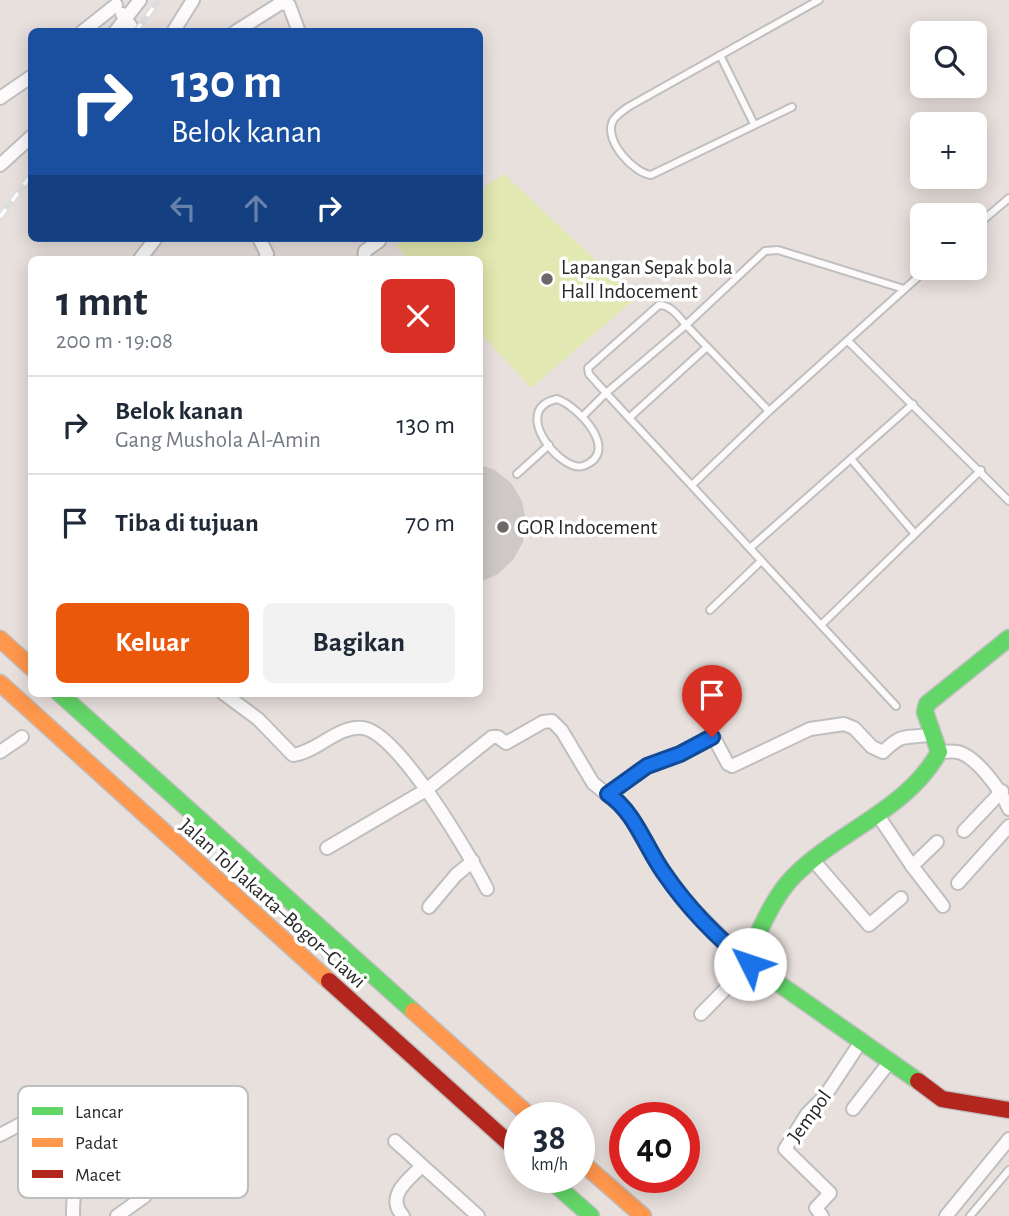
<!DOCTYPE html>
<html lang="id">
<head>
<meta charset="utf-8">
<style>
	:root { --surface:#fff; --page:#f2f2f3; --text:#1f2937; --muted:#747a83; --line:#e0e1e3; --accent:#ea580c }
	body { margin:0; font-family:"Alegreya Sans",sans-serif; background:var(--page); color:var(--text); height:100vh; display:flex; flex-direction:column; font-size:26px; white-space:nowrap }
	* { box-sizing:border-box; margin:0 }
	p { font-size:23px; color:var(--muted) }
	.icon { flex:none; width:38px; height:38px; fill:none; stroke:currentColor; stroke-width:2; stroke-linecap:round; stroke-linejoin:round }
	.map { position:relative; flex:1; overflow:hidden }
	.details { position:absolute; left:28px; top:256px; width:455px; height:441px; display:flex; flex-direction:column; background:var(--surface); border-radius:10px; box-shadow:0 4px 18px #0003 }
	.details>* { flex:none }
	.top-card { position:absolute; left:28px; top:28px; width:455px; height:214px; border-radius:10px; box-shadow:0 4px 18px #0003; background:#1a4fa0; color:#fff; overflow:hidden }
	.buttons { position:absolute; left:910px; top:21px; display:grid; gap:14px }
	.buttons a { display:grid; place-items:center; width:77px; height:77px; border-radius:10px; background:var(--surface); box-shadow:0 4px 18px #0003; font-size:35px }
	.speed { position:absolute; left:504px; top:1102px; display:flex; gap:14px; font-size:35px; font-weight:700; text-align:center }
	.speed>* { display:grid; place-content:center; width:91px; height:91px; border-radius:50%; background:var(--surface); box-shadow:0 4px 18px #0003; line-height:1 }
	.speed small { font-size:18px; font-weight:400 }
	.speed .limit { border:10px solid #d22; background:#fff; color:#111 }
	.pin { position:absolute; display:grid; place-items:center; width:60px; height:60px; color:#fff; margin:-72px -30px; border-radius:50% 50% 50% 0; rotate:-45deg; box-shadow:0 0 7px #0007 }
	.pin .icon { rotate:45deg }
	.me { position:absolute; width:77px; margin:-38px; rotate:311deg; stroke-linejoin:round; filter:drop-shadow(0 0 5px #0008) }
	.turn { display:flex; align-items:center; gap:24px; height:147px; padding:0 28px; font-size:32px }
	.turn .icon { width:91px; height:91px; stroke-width:2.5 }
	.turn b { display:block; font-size:49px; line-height:60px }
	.lanes { display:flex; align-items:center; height:66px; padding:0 28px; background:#0003; justify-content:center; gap:35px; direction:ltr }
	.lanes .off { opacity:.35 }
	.round { display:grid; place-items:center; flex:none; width:74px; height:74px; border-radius:10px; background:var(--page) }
	.summary { display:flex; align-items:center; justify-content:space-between; height:119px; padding:0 28px }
	h1 { font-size:42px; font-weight:600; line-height:52px }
	.action { display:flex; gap:14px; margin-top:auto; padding:14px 28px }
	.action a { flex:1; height:80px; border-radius:10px; background:var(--accent); color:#fff; font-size:28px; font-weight:600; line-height:80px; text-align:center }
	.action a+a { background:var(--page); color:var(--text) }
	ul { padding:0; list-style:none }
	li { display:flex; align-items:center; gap:21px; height:98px; padding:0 28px; border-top:2px solid var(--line) }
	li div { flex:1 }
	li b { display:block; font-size:26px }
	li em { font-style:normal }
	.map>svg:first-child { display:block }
</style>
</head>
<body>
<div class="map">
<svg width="1009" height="1216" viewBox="0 0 1009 1216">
	<rect width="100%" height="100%" fill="#e8e0dd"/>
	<!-- pitch -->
	<polygon fill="#e1e8b1" points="504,174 636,298 531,388 480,333 480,259 409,259 396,245 408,238 480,238 480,190"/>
	<!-- building -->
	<polygon fill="#cec9c7" points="480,465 495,470 511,483 522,501 526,521 523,542 513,560 498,574 480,582"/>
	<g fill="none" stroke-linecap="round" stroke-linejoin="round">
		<defs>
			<g id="lane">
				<polyline points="720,55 754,124"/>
				<path d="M792,107L651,175C634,173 605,142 612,123C614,116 623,111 628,107L819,0"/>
				<polyline points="975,227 1009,198"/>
				<polyline points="848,341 1009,501"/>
				<path d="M557,399C578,406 622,452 583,466C561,473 509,409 557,399Z"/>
				<path d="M769,411L686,325C678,316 671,305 659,305L588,368L589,374L606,393L686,325L765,251L778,250L904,289"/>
				<polyline points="583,416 606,393 896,706"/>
				<polyline points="629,418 707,347"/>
				<polyline points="851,459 915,534"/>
				<polyline points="517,474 549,445"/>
				<polyline points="692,485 769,411 928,268"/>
				<polyline points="750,548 913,404"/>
				<polyline points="710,610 761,561"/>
				<polyline points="821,625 981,470"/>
				<polyline points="970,1216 1009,1170"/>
			</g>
			<g id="street">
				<polyline points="122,14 135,32"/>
				<polyline points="82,32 116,5"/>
				<polyline points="115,32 140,0"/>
				<polyline points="173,32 193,0"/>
				<polyline points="235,32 281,3 289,5 299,32"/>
				<polyline points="0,98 32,76"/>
				<polyline points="0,165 32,136"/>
				<polyline points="259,238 267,254 265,259"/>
				<polyline points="140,259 156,238"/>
				<polyline points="364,259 365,251 379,241 378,238"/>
				<path d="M223,693L258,719L293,755C317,752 338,725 363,728C398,732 471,857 487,889"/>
				<polyline points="0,752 22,737"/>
				<path d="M939,752C946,752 955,750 961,753C979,760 1002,792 1009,809"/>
				<path d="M608,794L647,766L680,754L709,737L714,738L728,764L732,766L810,729L844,724L854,728L872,747L883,752C905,730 907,740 932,734"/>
				<polyline points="877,814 912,866 943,906"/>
				<polyline points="964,831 1002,791"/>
				<polyline points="327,848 426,790 492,737 498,737 506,743 543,722 552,721 562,731 593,783 626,810 655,861 688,904 745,960"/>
				<polyline points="813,860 869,925 901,898"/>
				<polyline points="912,866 937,842"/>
				<polyline points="958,883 1009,826"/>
				<polyline points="429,907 456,875 473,861"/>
				<polyline points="701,1014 750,964"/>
				<polyline points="853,1109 891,1060"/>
				<path d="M0,1135L58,1104L70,1106L103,1152C101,1165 88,1167 81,1176C73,1186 73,1204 73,1216"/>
				<polyline points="395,1141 478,1216"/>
				<polyline points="117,1216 145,1196"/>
				<path d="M403,1216C385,1196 408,1180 422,1166"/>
				<polyline points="822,1216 816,1208 830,1193 785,1149 807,1114 825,1096 862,1040"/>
				<polyline points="946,1216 1009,1139"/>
			</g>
			<g id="fast">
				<polyline points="59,693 413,1011"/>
				<path d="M918,1081L745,960C760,932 771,900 793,877C838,831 907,810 939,752L925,712L927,704L1009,638"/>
				<polyline points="548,1178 591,1216"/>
			</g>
			<g id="slow">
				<polyline points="0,639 32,668"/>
				<polyline points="0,683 329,981"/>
				<polyline points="413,1011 532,1118"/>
				<polyline points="579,1160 643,1216"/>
			</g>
			<g id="jam">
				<polyline points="329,981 520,1153"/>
				<polyline points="918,1081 942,1099 1009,1110"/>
			</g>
		</defs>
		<!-- lane casing -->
		<use href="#lane" stroke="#c0bfbf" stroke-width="10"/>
		<!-- street casing -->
		<use href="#street" stroke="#c0bfbf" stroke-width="16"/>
		<!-- fast casing -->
		<use href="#fast" stroke="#c0bfbf" stroke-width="19"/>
		<!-- slow casing -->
		<use href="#slow" stroke="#c0bfbf" stroke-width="19"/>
		<!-- jam casing -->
		<use href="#jam" stroke="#c0bfbf" stroke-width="19"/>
		<!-- lane -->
		<use href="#lane" stroke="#fcfafa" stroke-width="6"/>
		<!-- street -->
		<use href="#street" stroke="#fcfafa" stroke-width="12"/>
		<!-- fast -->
		<use href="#fast" stroke="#63d668" stroke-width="16"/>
		<!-- slow -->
		<use href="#slow" stroke="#ff974d" stroke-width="16"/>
		<!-- jam -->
		<use href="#jam" stroke="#b3261e" stroke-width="16"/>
		<defs>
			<g id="rail">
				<polyline points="135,32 159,0"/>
				<polyline points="0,217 32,174"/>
			</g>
		</defs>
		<!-- rail casing -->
		<use href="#rail" stroke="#dcddde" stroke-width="6"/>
		<!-- rail -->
		<use href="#rail" stroke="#fff" stroke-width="3.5" stroke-dasharray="10" stroke-linecap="butt"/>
	</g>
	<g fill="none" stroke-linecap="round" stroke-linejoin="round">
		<defs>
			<path id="route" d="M712,737L680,754L647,766L608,794C635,812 646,848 664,873C688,908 717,938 750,964"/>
		</defs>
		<!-- route casing -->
		<use href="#route" stroke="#114b97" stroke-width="18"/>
		<!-- route -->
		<use href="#route" stroke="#1a73e8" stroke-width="12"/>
	</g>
	<!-- markers -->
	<g fill="#6b6867" stroke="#fff" stroke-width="2.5">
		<circle cx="547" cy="279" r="7"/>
		<circle cx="503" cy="527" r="7"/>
	</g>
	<g text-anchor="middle" stroke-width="7" stroke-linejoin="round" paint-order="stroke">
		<!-- poi labels -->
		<g font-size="21" fill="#282828" stroke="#fff" text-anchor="start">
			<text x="561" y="274">Lapangan Sepak bola<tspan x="561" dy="24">Hall Indocement</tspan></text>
			<text x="517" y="534">GOR Indocement</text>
		</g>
		<!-- street labels -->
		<g font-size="21" fill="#282828" stroke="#fff">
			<text transform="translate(273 903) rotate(42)" y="7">Jalan Tol Jakarta–Bogor–Ciawi</text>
			<text transform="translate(809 1116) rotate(-54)" y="7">Jempol</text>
		</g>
	</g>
	<!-- legend -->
	<rect x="18" y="1086" width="230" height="112" rx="10" fill="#fff" stroke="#bebebe" stroke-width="2"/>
	<rect x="32" y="1107" width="31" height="8" fill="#63d668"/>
	<rect x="32" y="1138" width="31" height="9" fill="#ff974d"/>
	<rect x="32" y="1170" width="31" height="8" fill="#b3261e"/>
	<g font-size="19" fill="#282828">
		<text x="75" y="1118">Lancar</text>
		<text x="75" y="1149">Padat</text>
		<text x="75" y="1181">Macet</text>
	</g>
</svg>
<div class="buttons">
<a><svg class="icon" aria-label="search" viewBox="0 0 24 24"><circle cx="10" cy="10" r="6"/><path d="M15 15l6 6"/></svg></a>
<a>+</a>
<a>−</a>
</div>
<div class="speed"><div>38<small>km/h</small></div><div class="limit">40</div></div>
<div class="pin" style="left:712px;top:737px;background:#d93025"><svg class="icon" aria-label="arrive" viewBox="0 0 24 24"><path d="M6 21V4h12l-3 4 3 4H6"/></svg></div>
<svg class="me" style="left:750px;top:964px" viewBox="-20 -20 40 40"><circle r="19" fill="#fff"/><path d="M0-13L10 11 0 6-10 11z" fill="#1a73e8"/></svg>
<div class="top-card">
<div class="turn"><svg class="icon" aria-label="right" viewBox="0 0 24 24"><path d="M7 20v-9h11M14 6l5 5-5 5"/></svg><div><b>130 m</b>Belok kanan</div></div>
<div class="lanes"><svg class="icon off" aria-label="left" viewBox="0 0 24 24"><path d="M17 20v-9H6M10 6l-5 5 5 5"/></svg><svg class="icon off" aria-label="ahead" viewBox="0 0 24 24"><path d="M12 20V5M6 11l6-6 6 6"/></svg><svg class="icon" aria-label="right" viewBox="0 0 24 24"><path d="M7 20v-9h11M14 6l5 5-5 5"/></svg></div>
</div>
<section class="details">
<div class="summary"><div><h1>1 mnt</h1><p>200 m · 19:08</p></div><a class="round" style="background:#d93025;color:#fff"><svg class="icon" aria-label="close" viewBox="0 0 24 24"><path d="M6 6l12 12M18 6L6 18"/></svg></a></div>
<ul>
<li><svg class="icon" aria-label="right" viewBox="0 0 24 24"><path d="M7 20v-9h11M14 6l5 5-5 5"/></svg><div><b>Belok kanan</b><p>Gang Mushola Al-Amin</p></div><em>130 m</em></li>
<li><svg class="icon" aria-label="arrive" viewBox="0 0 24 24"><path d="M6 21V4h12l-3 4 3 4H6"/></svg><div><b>Tiba di tujuan</b></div><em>70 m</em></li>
</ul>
<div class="action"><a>Keluar</a><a>Bagikan</a></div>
</section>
</div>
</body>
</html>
